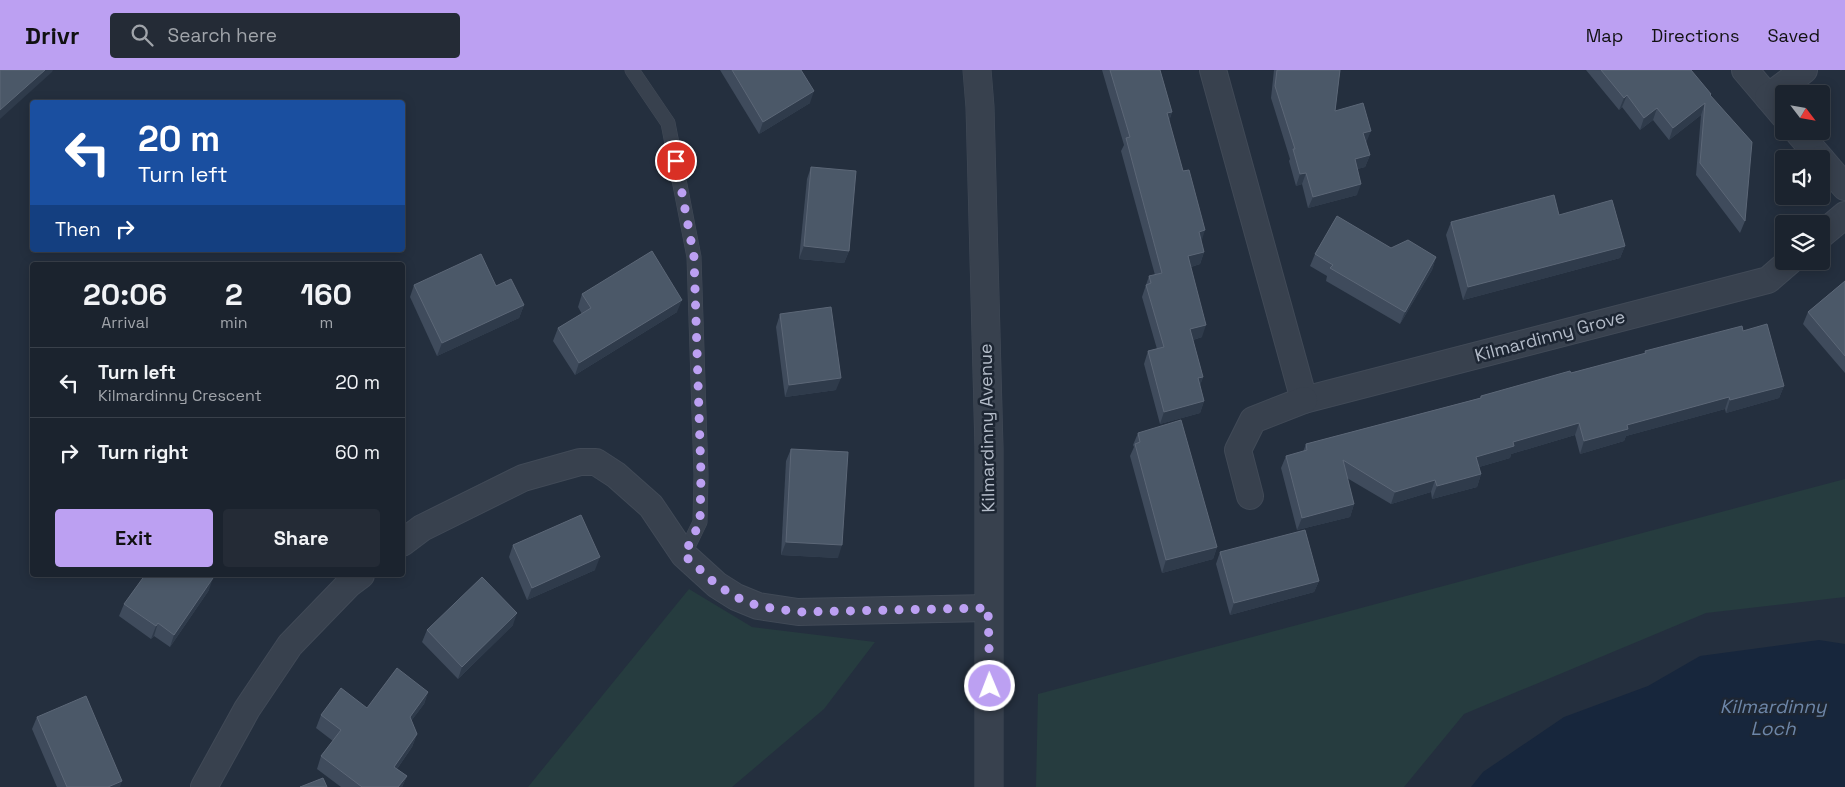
<!DOCTYPE html>
<html lang="en">
<head>
<meta charset="utf-8">
<style>
	:root { --surface:#1b232e; --page:#242b36; --text:#f1f3f6; --muted:#a0a4aa; --line:#39404a; --accent:#bca0f2 }
	body { margin:0; font-family:"Space Grotesk",sans-serif; background:var(--page); color:var(--text); height:100vh; display:flex; flex-direction:column; font-size:19px; white-space:nowrap }
	* { box-sizing:border-box; margin:0 }
	p { font-size:16px; color:var(--muted) }
	.icon { flex:none; width:28px; height:28px; fill:none; stroke:currentColor; stroke-width:2; stroke-linecap:round; stroke-linejoin:round }
	.map { position:relative; flex:1; overflow:hidden }
	.side { position:absolute; left:30px; top:192px; width:375px; height:315px; display:flex; flex-direction:column; background:var(--surface); border-radius:5px; box-shadow:0 2px 12px #0003,0 0 0 1px var(--line) }
	.side>* { flex:none }
	.guide { position:absolute; left:30px; top:30px; width:375px; height:152px; border-radius:5px; box-shadow:0 2px 12px #0003,0 0 0 1px var(--line); background:#1a4fa0; color:#fff; overflow:hidden }
	.needle { width:32px; rotate:121deg }
	.buttons { position:absolute; left:1775px; top:15px; display:grid; gap:10px }
	.buttons a { display:grid; place-items:center; width:55px; height:55px; border-radius:5px; background:var(--surface); box-shadow:0 2px 12px #0003,0 0 0 1px var(--line); font-size:25px }
	.pin { position:absolute; display:grid; place-items:center; width:42px; height:42px; color:#fff; margin:-21px; border:2px solid #fff; border-radius:50%; box-shadow:0 1px 5px #0007 }
	.me { position:absolute; width:55px; margin:-28px; rotate:359deg; stroke-linejoin:round; filter:drop-shadow(0 0 4px #0008) }
	.turn { display:flex; align-items:center; gap:18px; height:105px; padding:0 25px; font-size:22px }
	.turn .icon { width:65px; height:65px; stroke-width:2.5 }
	.turn b { display:block; font-size:35px; line-height:42px }
	.then { display:flex; align-items:center; height:48px; padding:0 25px; background:#0003; gap:10px; font-size:19px }
	.eta { display:flex; justify-content:space-evenly; align-items:center; height:85px; text-align:center }
	.eta b { font-size:30px; font-weight:700; line-height:35px }
	.button { display:flex; gap:10px; margin-top:auto; padding:10px 25px }
	.button a { flex:1; height:58px; border-radius:5px; background:var(--accent); color:#111; font-size:20px; font-weight:700; line-height:58px; text-align:center }
	.button a+a { background:var(--page); color:var(--text) }
	ul { padding:0; list-style:none }
	li { display:flex; align-items:center; gap:15px; height:70px; padding:0 25px; border-top:1px solid var(--line) }
	li div { flex:1 }
	li b { display:block; font-size:19px }
	li em { font-style:normal }
	header { display:flex; align-items:center; gap:30px; box-sizing:border-box; height:70px; padding:0 25px; background:var(--accent); color:#111 }
	header strong { font-size:24px }
	nav { display:flex; gap:28px; margin-inline-start:auto; font-size:18px }
	.search { width:350px; height:45px; background:var(--page); display:flex; align-items:center; gap:12px; box-sizing:border-box; padding:0 18px; border-radius:5px; color:var(--muted); font-size:19px }
	.map>svg:first-child { display:block }
</style>
</head>
<body>
<header>
<strong>Drivr</strong>
<div class="search"><svg class="icon" aria-label="search" viewBox="0 0 24 24"><circle cx="10" cy="10" r="6"/><path d="M15 15l6 6"/></svg>Search here</div>
<nav><a>Map</a><a>Directions</a><a>Saved</a></nav>
</header>
<div class="map">
<svg width="1845" height="717" viewBox="0 0 1845 717">
	<rect width="100%" height="100%" fill="#242f3e"/>
	<!-- green -->
	<g fill="#263c3f">
		<polygon points="1845,409 1845,527 1706,543 1464,644 1404,717 1036,717 1038,624"/>
		<polygon points="689,519 752,557 875,572 824,639 732,717 528,717"/>
	</g>
	<!-- water -->
	<polygon fill="#17263c" points="1819,570 1845,574 1845,717 1471,717 1483,702 1564,647 1648,616 1700,586"/>
	<g fill="none" stroke-linecap="round" stroke-linejoin="round">
		<defs>
			<polyline id="service" points="632,0 668,53 694,187 701,405 700,452 684,485"/>
			<g id="minor">
				<polyline points="1213,0 1304,330 1768,210 1790,191"/>
				<polyline points="1745,0 1784,46"/>
				<polyline points="1768,27 1804,0"/>
				<polyline points="1797,61 1821,89"/>
				<polyline points="1821,89 1845,117"/>
				<polyline points="1821,165 1845,145"/>
				<polyline points="1250,426 1238,380 1253,350 1304,330"/>
				<polyline points="402,473 422,458 523,408 580,392 596,392 616,405 651,436 684,485 717,515 736,527 758,536 798,542 988,538"/>
				<polyline points="204,717 247,639 290,575 349,514 361,505"/>
			</g>
			<polyline id="tertiary" points="977,0 980,37 989,378 989,717"/>
		</defs>
		<!-- service casing -->
		<use href="#service" stroke="#414a57" stroke-width="15"/>
		<!-- minor casing -->
		<use href="#minor" stroke="#414a57" stroke-width="28"/>
		<!-- tertiary casing -->
		<use href="#tertiary" stroke="#414a57" stroke-width="29"/>
		<!-- service -->
		<use href="#service" stroke="#38414e" stroke-width="14"/>
		<!-- minor -->
		<use href="#minor" stroke="#38414e" stroke-width="26"/>
		<!-- tertiary -->
		<use href="#tertiary" stroke="#38414e" stroke-width="28"/>
	</g>
	<!-- wall -->
	<g fill="#3f4b5c">
		<polygon points="720,0 801,0 810,33 759,64"/>
		<polygon points="1102,0 1160,0 1172,42 1169,51 1204,182 1200,194 1191,197 1202,267 1193,270 1203,307 1200,315 1204,331 1200,343 1160,354 1144,294 1148,281 1157,279 1142,227 1149,206 1155,205 1121,81 1124,75"/>
		<polygon points="1274,0 1340,0 1335,41 1366,73 1370,85 1365,97 1357,99 1357,125 1308,138 1302,114 1296,116 1289,91 1290,89 1271,28"/>
		<polygon points="1586,0 1691,0 1710,26 1745,151 1740,163 1696,105 1701,45 1669,70 1653,50 1640,60 1622,37 1619,40"/>
		<polygon points="811,97 849,181 844,193 799,189 807,109"/>
		<polygon points="1451,152 1625,176 1620,188 1463,230 1446,165"/>
		<polygon points="1391,178 1436,187 1432,200 1400,254 1326,211 1327,206 1310,196 1315,184"/>
		<polygon points="1845,211 1845,303 1803,254 1808,242"/>
		<polygon points="414,215 496,216 524,235 519,248 437,286 410,227"/>
		<polygon points="582,224 677,242 575,305 553,271 558,258 582,244 578,237"/>
		<polygon points="780,244 836,320 785,327 776,257"/>
		<polygon points="1743,261 1784,316 1779,328 1726,343 1725,339 1626,366 1624,371 1580,384 1575,365 1511,384 1510,388 1479,397 1481,404 1477,417 1432,429 1431,422 1391,434 1347,408 1354,434 1350,447 1297,460 1281,398 1286,386 1303,382 1306,374 1480,328 1481,326 1644,284 1645,281"/>
		<polygon points="1138,363 1217,477 1213,489 1162,503 1130,386 1134,377 1133,375"/>
		<polygon points="791,379 838,488 781,485 786,391"/>
		<polygon points="513,475 595,500 527,530 509,487"/>
		<polygon points="1220,482 1319,511 1314,522 1230,545 1216,494"/>
		<polygon points="209,520 170,577 154,566 151,569 119,546 124,534"/>
		<polygon points="513,555 458,609 422,572 427,560"/>
		<polygon points="428,622 424,634 411,651 417,664 412,677 397,699 407,706 402,717 341,717 317,699 321,686 333,671 316,658 321,645 367,638"/>
		<polygon points="37,647 120,717 57,717 32,659"/>
	</g>
	<!-- shaded-wall -->
	<g fill="#2f3b4b">
		<polygon points="45,0 53,0 52,2 0,49 0,40"/>
		<polygon points="814,21 810,33 759,64 763,52"/>
		<polygon points="1627,25 1622,37 1619,40 1624,28"/>
		<polygon points="1705,33 1701,45 1669,70 1673,58"/>
		<polygon points="1657,38 1653,50 1640,60 1644,48"/>
		<polygon points="1172,42 1168,54 1167,43"/>
		<polygon points="1371,61 1366,73 1359,75 1363,63"/>
		<polygon points="1370,85 1365,97 1350,101 1355,89"/>
		<polygon points="1306,103 1302,114 1296,116 1300,104"/>
		<polygon points="1361,114 1357,125 1308,138 1313,127"/>
		<polygon points="1205,160 1201,173 1199,162"/>
		<polygon points="804,176 849,181 844,193 799,189"/>
		<polygon points="1625,176 1620,188 1463,230 1468,217"/>
		<polygon points="1204,182 1200,194 1184,199 1188,186"/>
		<polygon points="1436,187 1432,200 1400,254 1405,242"/>
		<polygon points="682,230 677,242 575,305 579,293"/>
		<polygon points="524,235 519,248 437,286 442,273"/>
		<polygon points="1206,255 1202,267 1186,272 1190,259"/>
		<polygon points="1203,307 1199,319 1198,308"/>
		<polygon points="841,308 836,320 785,327 789,315"/>
		<polygon points="1784,316 1779,328 1726,343 1730,330"/>
		<polygon points="1729,327 1725,339 1626,366 1624,371 1580,384 1584,371 1627,355"/>
		<polygon points="1204,331 1200,343 1160,354 1164,342"/>
		<polygon points="1579,353 1575,365 1511,384 1510,388 1472,399 1476,387 1513,372"/>
		<polygon points="1481,404 1477,417 1432,429 1437,416"/>
		<polygon points="1435,410 1431,422 1391,434 1395,422"/>
		<polygon points="1354,434 1350,447 1297,460 1302,448"/>
		<polygon points="786,472 842,475 838,488 781,485"/>
		<polygon points="1217,477 1213,489 1162,503 1166,490"/>
		<polygon points="600,487 595,500 527,530 532,518"/>
		<polygon points="213,508 209,520 170,577 174,565"/>
		<polygon points="1319,511 1314,522 1230,545 1234,533"/>
		<polygon points="517,543 513,555 458,609 462,597"/>
		<polygon points="158,553 154,566 151,569 156,556"/>
		<polygon points="428,622 424,634 405,659 410,647"/>
		<polygon points="417,664 412,677 390,709 394,697"/>
		<polygon points="407,706 402,717 398,717"/>
		<polygon points="122,711 120,717 108,717"/>
	</g>
	<!-- building -->
	<g fill="#4b5868" stroke="#5c6777">
		<polygon points="0,0 45,0 0,40"/>
		<polygon points="732,0 801,0 814,21 763,52"/>
		<polygon points="1110,0 1160,0 1172,42 1167,43 1183,101 1189,100 1205,160 1199,162 1204,182 1188,186 1206,255 1190,259 1203,307 1198,308 1204,331 1164,342 1148,281 1164,277 1146,215 1151,213 1149,206 1162,203 1126,68 1130,67"/>
		<polygon points="1277,0 1340,0 1335,41 1363,33 1371,61 1363,63 1370,85 1355,89 1361,114 1313,127 1306,103 1300,104 1293,79 1295,79 1275,16"/>
		<polygon points="1601,0 1691,0 1711,24 1710,25 1752,72 1745,151 1700,93 1705,33 1673,58 1657,38 1644,48 1627,25 1624,28"/>
		<polygon points="811,97 856,101 849,181 804,176"/>
		<polygon points="1554,125 1559,145 1612,130 1625,176 1468,217 1451,152"/>
		<polygon points="1337,146 1391,178 1408,170 1436,187 1405,242 1330,198 1333,195 1315,184"/>
		<polygon points="652,181 682,230 579,293 558,258 591,238 582,224"/>
		<polygon points="481,184 496,216 511,209 524,235 442,273 414,215"/>
		<polygon points="1845,211 1845,286 1808,242"/>
		<polygon points="831,237 841,308 789,315 780,244"/>
		<polygon points="1767,254 1784,316 1730,330 1729,327 1627,355 1628,359 1584,371 1579,353 1513,372 1514,376 1476,387 1481,404 1437,416 1435,410 1395,422 1343,390 1354,434 1302,448 1286,386 1307,380 1306,374 1481,328 1481,326 1570,301 1571,303 1646,283 1645,281 1742,256 1743,261"/>
		<polygon points="1181,350 1217,477 1166,490 1135,374 1140,372 1138,363"/>
		<polygon points="791,379 848,382 842,475 786,472"/>
		<polygon points="581,445 600,487 532,518 513,475"/>
		<polygon points="1305,460 1319,511 1234,533 1220,482"/>
		<polygon points="145,505 209,505 213,508 174,565 158,553 156,556 124,534"/>
		<polygon points="482,507 517,543 462,597 427,560"/>
		<polygon points="397,598 428,622 410,647 417,664 394,697 407,706 398,717 362,717 321,686 341,660 321,645 341,618 367,638"/>
		<polygon points="86,626 122,711 108,717 67,717 37,647"/>
		<polygon points="323,708 327,717 300,717"/>
	</g>
	<g fill="none" stroke-linecap="round" stroke-linejoin="round">
		<!-- route -->
		<polyline stroke="#bca0f2" stroke-width="9" stroke-dasharray="0 16.2" points="676,91 694,187 701,405 700,452 684,485 717,515 736,527 758,536 798,542 988,538 990,616"/>
	</g>
	<g text-anchor="middle" stroke-width="5" stroke-linejoin="round" paint-order="stroke">
		<!-- street labels -->
		<g font-size="18" fill="#b4bcc9" stroke="#1d2633">
			<text transform="translate(1550 266) rotate(-15)" y="6">Kilmardinny Grove</text>
			<text transform="translate(987 358) rotate(-91)" y="6">Kilmardinny Avenue</text>
		</g>
		<!-- water labels -->
		<g font-size="19" font-style="italic" fill="#6d86a8" stroke="#1d2633">
			<text x="1773" y="643">Kilmardinny<tspan x="1773" dy="22">Loch</tspan></text>
		</g>
	</g>
</svg>
<div class="buttons">
<a><svg class="needle" viewBox="-14 -14 28 28"><path d="M0-13l5 13h-10z" fill="#e53935"/><path d="M0 13l5-13h-10z" fill="#a0a4aa"/></svg></a>
<a><svg class="icon" aria-label="sound" viewBox="0 0 24 24"><path d="M4 9h4l5-4v14l-5-4H4zM17 9q2 3 0 6"/></svg></a>
<a><svg class="icon" aria-label="layers" viewBox="0 0 24 24"><path d="M12 4l9 5-9 5-9-5zM3 14l9 5 9-5"/></svg></a>
</div>
<div class="pin" style="left:676px;top:91px;background:#d93025"><svg class="icon" aria-label="arrive" viewBox="0 0 24 24"><path d="M6 21V4h12l-3 4 3 4H6"/></svg></div>
<svg class="me" style="left:990px;top:616px" viewBox="-20 -20 40 40"><circle r="17" fill="#bca0f2" stroke="#fff" stroke-width="3"/><path d="M0-11L8 9 0 5-8 9z" fill="#fff"/></svg>
<div class="guide">
<div class="turn"><svg class="icon" aria-label="left" viewBox="0 0 24 24"><path d="M17 20v-9H6M10 6l-5 5 5 5"/></svg><div><b>20 m</b>Turn left</div></div>
<div class="then">Then<svg class="icon" aria-label="right" viewBox="0 0 24 24"><path d="M7 20v-9h11M14 6l5 5-5 5"/></svg></div>
</div>
<section class="side">
<div class="eta">
<div><b>20:06</b><p>Arrival</p></div>
<div><b>2</b><p>min</p></div>
<div><b>160</b><p>m</p></div>
</div>
<ul>
<li><svg class="icon" aria-label="left" viewBox="0 0 24 24"><path d="M17 20v-9H6M10 6l-5 5 5 5"/></svg><div><b>Turn left</b><p>Kilmardinny Crescent</p></div><em>20 m</em></li>
<li><svg class="icon" aria-label="right" viewBox="0 0 24 24"><path d="M7 20v-9h11M14 6l5 5-5 5"/></svg><div><b>Turn right</b></div><em>60 m</em></li>
</ul>
<div class="button"><a>Exit</a><a>Share</a></div>
</section>
</div>
</body>
</html>
